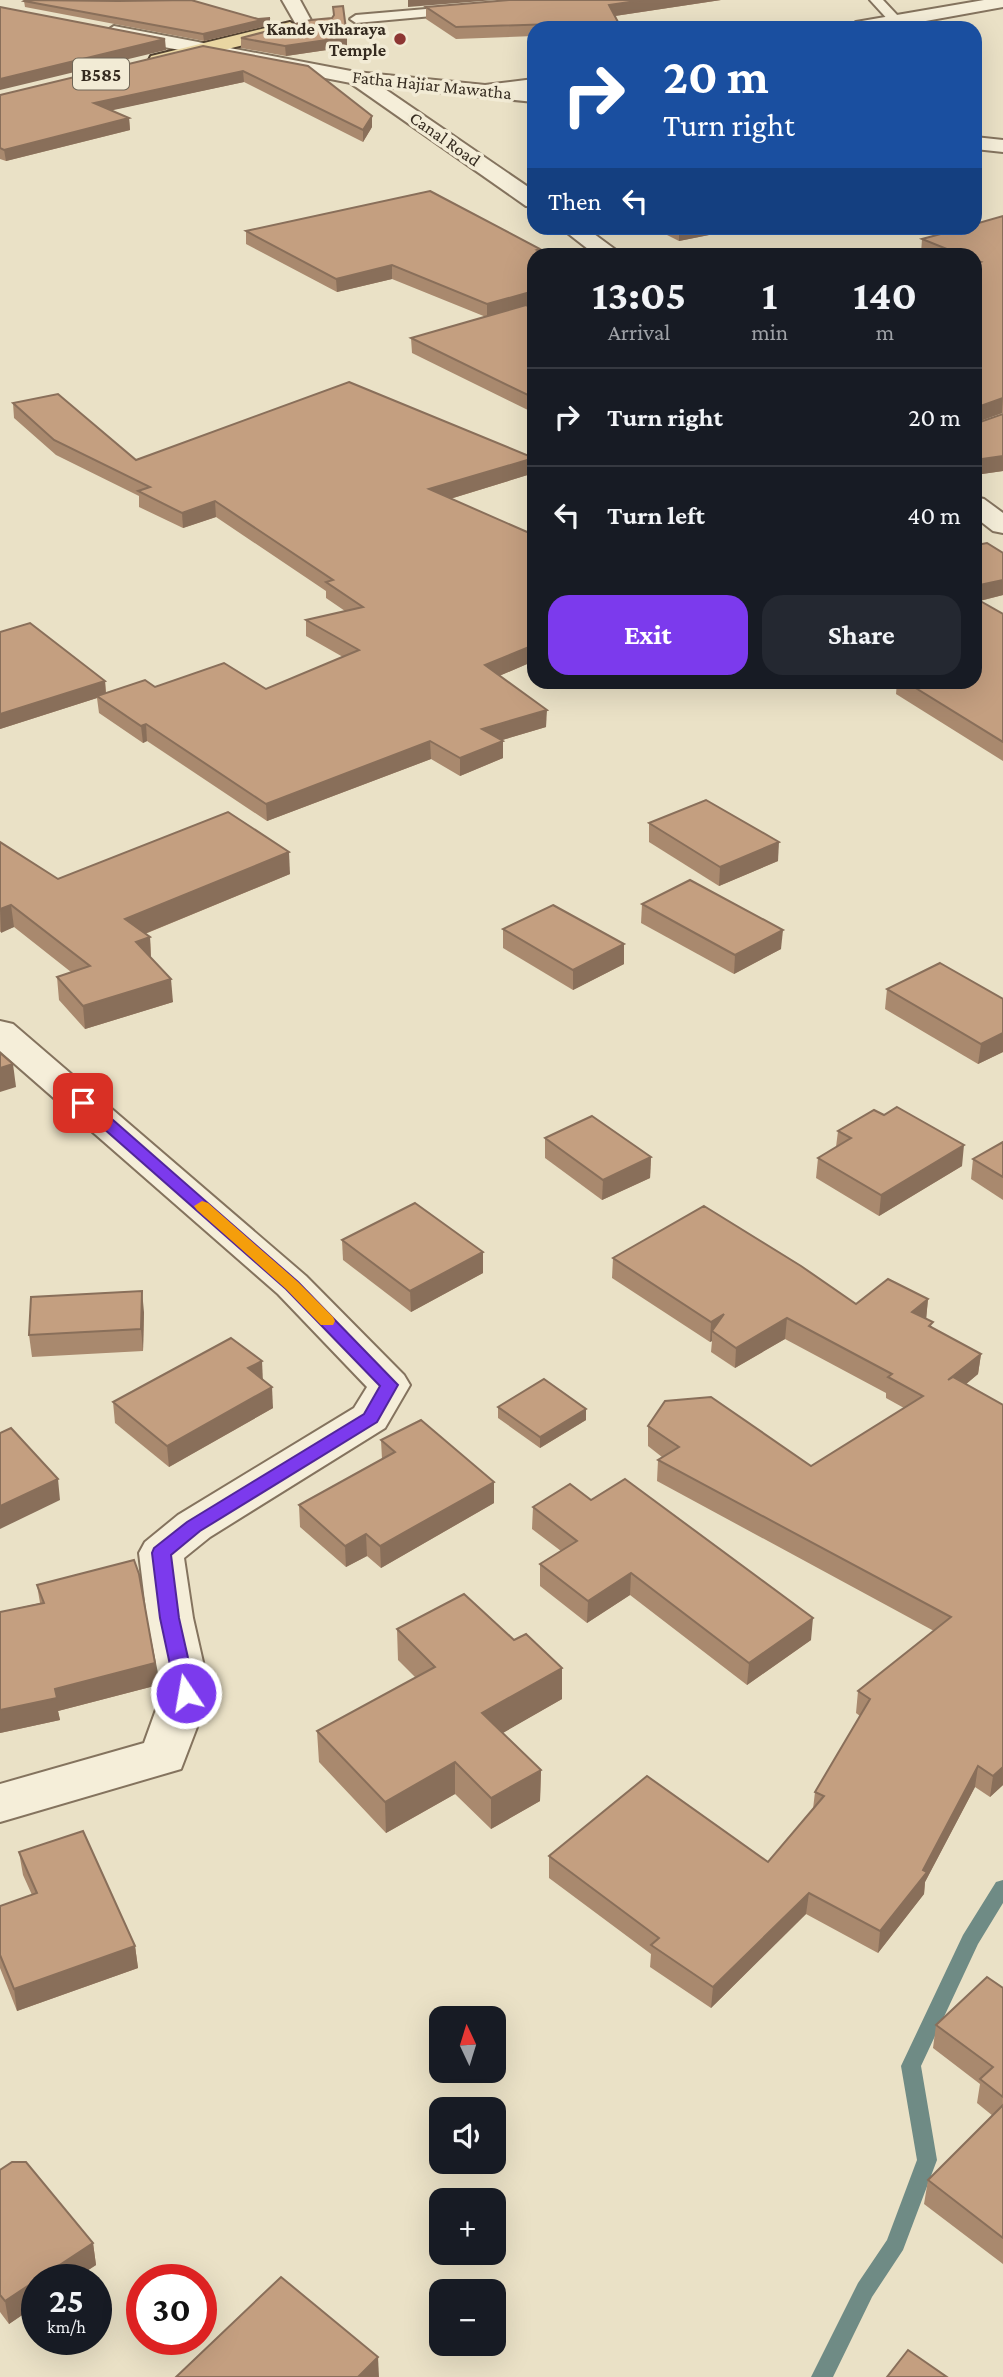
<!DOCTYPE html>
<html lang="en">
<head>
<meta charset="utf-8">
<style>
	:root { --surface:#171b24; --page:#242831; --text:#f1f3f6; --muted:#9ea1a6; --line:#363941; --accent:#7c3aed }
	body { margin:0; font-family:"Crimson Pro",serif; background:var(--page); color:var(--text); height:100vh; display:flex; flex-direction:column; font-size:26px; white-space:nowrap }
	* { box-sizing:border-box; margin:0 }
	p { font-size:23px; color:var(--muted) }
	.icon { flex:none; width:38px; height:38px; fill:none; stroke:currentColor; stroke-width:2; stroke-linecap:round; stroke-linejoin:round }
	.map { position:relative; flex:1; overflow:hidden }
	.panel { position:absolute; left:527px; top:248px; width:455px; height:441px; display:flex; flex-direction:column; background:var(--surface); border-radius:21px; box-shadow:0 7px 28px #0002 }
	.panel>* { flex:none }
	.top-card { position:absolute; left:527px; top:21px; width:455px; height:214px; border-radius:21px; box-shadow:0 7px 28px #0002; background:#1a4fa0; color:#fff; overflow:hidden }
	.needle { width:46px; rotate:356deg }
	.tools { position:absolute; left:429px; top:2006px; display:grid; gap:14px }
	.tools a { display:grid; place-items:center; width:77px; height:77px; border-radius:14px; background:var(--surface); box-shadow:0 7px 28px #0002; font-size:35px }
	.speed { position:absolute; left:21px; top:2264px; display:flex; gap:14px; font-size:35px; font-weight:700; text-align:center }
	.speed>* { display:grid; place-content:center; width:91px; height:91px; border-radius:50%; background:var(--surface); box-shadow:0 7px 28px #0002; line-height:1 }
	.speed small { font-size:18px; font-weight:400 }
	.speed .limit { border:10px solid #d22; background:#fff; color:#111 }
	.pin { position:absolute; display:grid; place-items:center; width:60px; height:60px; color:#fff; margin:-30px; border-radius:14px; box-shadow:0 4px 10px #0006 }
	.me { position:absolute; width:77px; margin:-38px; rotate:348deg; stroke-linejoin:round; filter:drop-shadow(0 0 5px #0008) }
	.turn { display:flex; align-items:center; gap:24px; height:147px; padding:0 21px; font-size:32px }
	.turn .icon { width:91px; height:91px; stroke-width:2.5 }
	.turn b { display:block; font-size:49px; line-height:60px }
	.then { display:flex; align-items:center; height:66px; padding:0 21px; background:#0003; gap:14px; font-size:26px }
	.eta { display:flex; justify-content:space-evenly; align-items:center; height:119px; text-align:center }
	.eta b { font-size:42px; font-weight:700; line-height:49px }
	.action { display:flex; gap:14px; margin-top:auto; padding:14px 21px }
	.action a { flex:1; height:80px; border-radius:21px; background:var(--accent); color:#fff; font-size:28px; font-weight:700; line-height:80px; text-align:center }
	.action a+a { background:var(--page); color:var(--text) }
	ul { padding:0; list-style:none }
	li { display:flex; align-items:center; gap:21px; height:98px; padding:0 21px; border-top:2px solid var(--line) }
	li div { flex:1 }
	li b { display:block; font-size:26px }
	li em { font-style:normal }
	.map>svg:first-child { display:block }
</style>
</head>
<body>
<div class="map">
<svg width="1003" height="2377" viewBox="0 0 1003 2377">
	<rect width="100%" height="100%" fill="#eae1c6"/>
	<g fill="none" stroke-linecap="round" stroke-linejoin="round">
		<!-- stream -->
		<polygon fill="#6f8b85" fill-rule="evenodd" points="1003,1880 1003,1903 978,1944 921,2066 937,2160 903,2250 872,2297 833,2377 811,2377 858,2283 887,2240 917,2160 901,2066 963,1935 996,1882"/>
		<defs>
			<g id="service">
				<polygon points="870,0 883,0 899,17 899,23 891,23"/>
				<polygon points="461,6 467,10 465,13 356,23 350,19 356,15"/>
			</g>
			<g id="minor">
				<polygon points="282,0 300,0 313,24 310,28 298,28"/>
				<polygon points="984,0 1003,0 1003,7 887,28 847,28 856,22"/>
				<polygon points="356,72 363,74 534,191 534,207 526,206 349,82 346,78 349,74"/>
				<polygon points="534,79 534,91 485,97 475,91 485,85"/>
				<polygon points="561,228 586,228 624,256 597,256"/>
				<polygon points="975,497 984,499 1003,513 1003,533 993,531 975,517"/>
				<polygon points="0,1021 13,1024 306,1276 404,1375 410,1385 385,1428 210,1537 184,1558 193,1618 210,1693 181,1769 0,1822 0,1784 144,1743 162,1693 147,1618 139,1553 145,1542 178,1515 354,1408 367,1387 278,1294 0,1051"/>
			</g>
			<g id="tertiary">
				<polygon points="114,26 356,72 534,90 534,102 356,84 107,36 105,32"/>
				<polygon points="975,137 1003,140 1003,152 975,149"/>
			</g>
			<polygon id="primary" points="290,22 299,28 297,32 158,66 149,60 151,56"/>
		</defs>
		<!-- service casing -->
		<use href="#service" stroke="#84735e" stroke-width="4"/>
		<!-- minor casing -->
		<use href="#minor" stroke="#84735e" stroke-width="4"/>
		<!-- tertiary casing -->
		<use href="#tertiary" stroke="#84735e" stroke-width="4"/>
		<!-- primary casing -->
		<use href="#primary" stroke="#524231" stroke-width="4"/>
		<!-- service -->
		<use href="#service" fill="#f5eed9" fill-rule="evenodd"/>
		<!-- minor -->
		<use href="#minor" fill="#f5eed9" fill-rule="evenodd"/>
		<!-- tertiary -->
		<use href="#tertiary" fill="#f5eed9" fill-rule="evenodd"/>
		<!-- primary -->
		<use href="#primary" fill="#e9d6a2" fill-rule="evenodd"/>
	</g>
	<!-- wall -->
	<g fill="#a9896e">
		<polygon points="509,0 721,0 615,16 618,22 618,28 534,28 534,36 456,39 426,19 426,7"/>
		<polygon points="24,1 270,25 204,41 25,7"/>
		<polygon points="333,7 347,47 286,56 241,48 241,38 332,18 333,17"/>
		<polygon points="203,46 372,116 372,127 363,142 244,82 111,110 129,118 130,130 6,161 0,159 0,95"/>
		<polygon points="430,191 528,306 534,309 534,413 412,353 411,338 486,317 392,279 337,292 246,244 246,231"/>
		<polygon points="1003,216 1003,413 976,422 1003,471 975,475 975,256 927,256 921,253 922,239"/>
		<polygon points="653,228 744,228 679,241"/>
		<polygon points="13,403 136,460 534,473 450,499 534,535 534,661 499,676 546,727 502,740 503,758 460,776 431,759 267,821 147,741 143,743 99,713 97,698 0,729 0,632 105,681 106,694 155,687 266,689 343,657 306,636 306,620 345,611 326,598 326,591 216,517 183,528 139,507 139,496 56,455 14,418"/>
		<polygon points="982,544 1003,553 1003,595 980,601 1003,614 1003,761 896,694 897,682 975,682"/>
		<polygon points="649,823 778,861 719,886 649,842"/>
		<polygon points="0,842 58,879 290,874 145,934 150,937 151,958 173,1002 85,1029 59,1000 57,977 71,972 14,927 0,932"/>
		<polygon points="642,904 781,949 734,974 641,923"/>
		<polygon points="503,929 624,944 624,964 573,990 503,948"/>
		<polygon points="887,989 1003,999 1003,1052 978,1064 885,1009"/>
		<polygon points="838,1131 962,1166 879,1216 816,1178 818,1158 836,1147"/>
		<polygon points="545,1138 651,1157 650,1178 602,1200 545,1158"/>
		<polygon points="1003,1142 1003,1200 971,1179 973,1159"/>
		<polygon points="342,1240 483,1252 483,1273 411,1312 343,1260"/>
		<polygon points="613,1258 856,1304 928,1299 926,1319 933,1328 981,1354 978,1374 966,1384 1003,1785 990,1797 975,1787 925,1882 924,1894 878,1953 806,1914 711,2008 650,1967 651,1954 549,1878 549,1856 768,1862 813,1809 815,1792 860,1716 856,1713 858,1691 934,1631 657,1481 658,1460 662,1457 648,1446 648,1426 811,1466 904,1408 886,1398 886,1393 785,1339 735,1368 711,1352 712,1341 710,1342 612,1278"/>
		<polygon points="144,1312 143,1351 32,1357 29,1335"/>
		<polygon points="263,1380 273,1408 169,1467 115,1423 113,1402"/>
		<polygon points="498,1407 586,1409 586,1420 540,1448 498,1418"/>
		<polygon points="381,1440 494,1503 381,1568 367,1556 346,1567 300,1527 299,1505 382,1459"/>
		<polygon points="591,1500 811,1640 747,1685 630,1595 587,1623 540,1586 540,1564 561,1551 532,1529 533,1507"/>
		<polygon points="37,1585 158,1685 58,1711 60,1720 0,1733 0,1612 40,1603"/>
		<polygon points="397,1629 562,1699 502,1733 541,1770 540,1801 491,1829 455,1794 386,1833 319,1762 317,1731 416,1678 398,1660"/>
		<polygon points="19,1852 135,1946 138,1968 17,2011 0,1968 0,1906 32,1895 23,1875"/>
		<polygon points="1003,1988 1003,2264 924,2204 928,2180 993,2116 977,2103 980,2084 933,2048 936,2025"/>
		<polygon points="0,2170 93,2243 96,2265 73,2280 37,2280 37,2305 9,2324 0,2312"/>
	</g>
	<!-- shaded-wall -->
	<g fill="#896f5a">
		<polygon points="408,0 495,0 408,7"/>
		<polygon points="643,0 721,0 608,17 609,5"/>
		<polygon points="270,18 270,25 204,41 203,34"/>
		<polygon points="347,37 347,47 286,56 285,46"/>
		<polygon points="165,39 166,50 0,90 0,79"/>
		<polygon points="243,71 244,82 95,114 94,103"/>
		<polygon points="372,116 372,127 363,142 363,130"/>
		<polygon points="129,118 130,130 6,161 4,150"/>
		<polygon points="679,228 744,228 679,241"/>
		<polygon points="392,265 392,279 337,292 336,279"/>
		<polygon points="534,291 534,305 487,318 487,304"/>
		<polygon points="1003,398 1002,413 975,423 975,408"/>
		<polygon points="1003,456 1003,471 975,475 975,460"/>
		<polygon points="534,458 534,473 430,505 429,489"/>
		<polygon points="215,501 216,517 183,528 182,513"/>
		<polygon points="1003,580 1003,595 975,602 975,586"/>
		<polygon points="534,645 534,661 485,682 485,665"/>
		<polygon points="105,681 106,696 97,696 97,698 0,729 0,714"/>
		<polygon points="547,710 546,727 482,746 482,729"/>
		<polygon points="146,724 147,741 143,743 141,726"/>
		<polygon points="430,741 431,759 267,821 266,804"/>
		<polygon points="503,741 503,758 460,776 460,758"/>
		<polygon points="779,842 778,861 719,886 720,867"/>
		<polygon points="289,852 290,874 127,941 125,919"/>
		<polygon points="11,905 14,927 1,933 0,909"/>
		<polygon points="783,930 781,949 734,974 735,955"/>
		<polygon points="150,937 151,960 136,942"/>
		<polygon points="624,944 624,964 573,990 573,970"/>
		<polygon points="171,979 173,1002 85,1029 83,1006"/>
		<polygon points="1003,1033 1003,1052 978,1064 981,1044"/>
		<polygon points="13,1064 16,1087 0,1092 0,1068"/>
		<polygon points="964,1145 962,1166 879,1216 881,1195"/>
		<polygon points="651,1157 650,1178 602,1200 603,1180"/>
		<polygon points="483,1252 483,1273 411,1312 410,1291"/>
		<polygon points="142,1291 144,1312 143,1351 141,1329"/>
		<polygon points="928,1299 926,1320 912,1312"/>
		<polygon points="724,1314 712,1331 712,1341 710,1342 711,1322"/>
		<polygon points="787,1318 785,1339 735,1368 736,1348"/>
		<polygon points="981,1354 978,1374 946,1401 948,1380"/>
		<polygon points="262,1361 263,1382 248,1368"/>
		<polygon points="272,1387 273,1408 169,1467 167,1446"/>
		<polygon points="586,1409 586,1420 540,1448 540,1437"/>
		<polygon points="58,1479 60,1500 0,1529 0,1506"/>
		<polygon points="494,1482 494,1503 381,1568 380,1546"/>
		<polygon points="366,1534 367,1556 346,1567 345,1546"/>
		<polygon points="631,1573 630,1595 587,1623 588,1601"/>
		<polygon points="813,1618 811,1640 747,1685 749,1663"/>
		<polygon points="155,1663 158,1685 58,1711 60,1720 0,1733 0,1710 55,1689"/>
		<polygon points="562,1668 562,1699 482,1745 482,1713"/>
		<polygon points="455,1762 455,1794 386,1833 385,1802"/>
		<polygon points="978,1766 975,1787 925,1882 924,1894 878,1953 880,1931 923,1870"/>
		<polygon points="1003,1767 1003,1785 990,1797 993,1776"/>
		<polygon points="541,1770 540,1801 491,1829 491,1798"/>
		<polygon points="809,1893 806,1914 711,2008 713,1987"/>
		<polygon points="135,1946 138,1968 17,2011 14,1989"/>
		<polygon points="93,2243 96,2265 73,2280 37,2280 37,2305 9,2324 5,2301"/>
		<polygon points="378,2357 379,2377 358,2377"/>
	</g>
	<!-- building -->
	<g fill="#c49f80" stroke="#896f5a" stroke-width="2">
		<polygon points="26,0 118,1 191,0 258,19 270,18 203,34 24,1"/>
		<polygon points="509,0 643,0 609,5 618,22 456,27 426,7"/>
		<polygon points="343,6 347,37 285,46 241,38 311,20 332,18 334,15 333,7"/>
		<polygon points="0,7 165,39 0,79"/>
		<polygon points="203,46 308,66 372,116 363,130 243,71 94,103 129,118 4,150 0,148 0,95"/>
		<polygon points="430,191 540,249 537,250 550,256 534,256 534,291 487,304 392,265 336,279 246,231"/>
		<polygon points="1003,216 1003,398 975,408 975,265 981,262 975,260 975,256 964,256 922,239 963,228 975,228 975,224"/>
		<polygon points="526,305 534,309 534,398 411,338"/>
		<polygon points="349,382 534,458 429,489 534,535 534,645 485,665 547,710 482,729 503,741 460,758 430,741 266,804 146,724 141,726 97,696 145,680 155,687 224,663 266,689 359,650 306,620 363,607 326,582 333,580 215,501 182,513 138,491 150,487 54,440 13,403 58,394 136,460"/>
		<polygon points="1003,414 1003,456 975,460 975,421 977,423"/>
		<polygon points="975,540 982,544 987,543 1003,553 1003,580 975,586"/>
		<polygon points="975,598 1003,614 1003,742 906,682 975,682"/>
		<polygon points="30,623 105,681 0,714 0,632"/>
		<polygon points="706,800 779,842 720,867 649,823"/>
		<polygon points="228,812 289,852 125,919 150,937 136,942 171,979 83,1006 57,977 90,966 11,905 0,909 0,842 58,879"/>
		<polygon points="690,880 783,930 735,955 642,904"/>
		<polygon points="553,905 624,944 573,970 503,929"/>
		<polygon points="940,963 1003,999 1003,1033 981,1044 887,989"/>
		<polygon points="0,1053 13,1064 0,1068"/>
		<polygon points="897,1107 964,1145 881,1195 818,1158 851,1138 838,1131 874,1110 884,1115"/>
		<polygon points="592,1116 651,1157 603,1180 545,1138"/>
		<polygon points="1003,1142 1003,1177 973,1159"/>
		<polygon points="415,1203 483,1252 410,1291 342,1240"/>
		<polygon points="704,1206 801,1266 856,1304 888,1279 928,1299 912,1312 933,1322 929,1326 981,1354 948,1380 953,1377 1003,1405 1003,1767 993,1776 978,1766 923,1870 927,1872 880,1931 809,1893 713,1987 651,1945 659,1938 549,1856 647,1776 768,1862 824,1796 815,1792 870,1699 858,1691 951,1617 658,1460 679,1447 648,1426 665,1401 711,1397 811,1466 923,1396 888,1377 892,1374 787,1318 736,1348 712,1331 724,1314 711,1322 613,1258"/>
		<polygon points="142,1291 141,1329 29,1335 31,1297"/>
		<polygon points="231,1338 262,1361 248,1368 272,1387 167,1446 113,1402"/>
		<polygon points="544,1379 586,1409 540,1437 498,1407"/>
		<polygon points="421,1420 494,1482 380,1546 366,1534 345,1546 299,1505 395,1452 381,1440"/>
		<polygon points="11,1428 58,1479 0,1506 0,1433"/>
		<polygon points="625,1479 813,1618 749,1663 631,1573 588,1601 540,1564 577,1541 533,1507 570,1484 591,1500"/>
		<polygon points="134,1560 139,1574 155,1663 55,1689 57,1698 0,1710 0,1612 44,1603 37,1585"/>
		<polygon points="464,1594 514,1640 526,1634 562,1668 482,1713 541,1770 491,1798 455,1762 385,1802 317,1731 435,1667 397,1629"/>
		<polygon points="83,1831 135,1946 14,1989 0,1955 0,1906 37,1893 19,1852"/>
		<polygon points="987,1977 1003,1988 1003,2097 980,2079 993,2067 936,2025"/>
		<polygon points="1003,2105 1003,2238 928,2180"/>
		<polygon points="12,2162 26,2162 93,2243 5,2301 0,2295 0,2170"/>
		<polygon points="281,2277 378,2357 358,2377 176,2377"/>
		<polygon points="908,2350 947,2377 887,2377"/>
	</g>
	<!-- route -->
	<polygon fill="#7c3aed" stroke="#51269a" stroke-width="2" points="83,1098 89,1099 298,1282 398,1385 377,1422 200,1531 171,1555 179,1618 196,1693 193,1698 186,1700 179,1698 176,1693 160,1618 152,1553 154,1548 187,1522 364,1414 380,1386 286,1289 78,1106 75,1103 78,1099"/>
	<!-- slow -->
	<polygon fill="#f59e0b" points="202,1201 208,1203 298,1282 333,1317 335,1321 333,1325 321,1325 286,1289 197,1210 194,1206"/>
	<!-- markers -->
	<circle fill="#8d3633" stroke="#f2ebd5" stroke-width="2.5" cx="400" cy="39" r="7"/>
	<g text-anchor="middle" stroke-width="7" stroke-linejoin="round" paint-order="stroke">
		<!-- far-poi labels -->
		<g font-size="18" font-weight="bold" fill="#352b20" stroke="#f2ebd5" text-anchor="end">
			<text x="386" y="35">Kande Viharaya<tspan x="386" dy="21">Temple</tspan></text>
		</g>
		<!-- far-street labels -->
		<g font-size="18" fill="#352b20" stroke="#f2ebd5">
			<text transform="translate(432 85) rotate(6)" y="6">Fatha Hajiar Mawatha</text>
			<text transform="translate(445 139) rotate(35)" y="6">Canal Road</text>
		</g>
		<!-- shield labels -->
		<rect fill="#f2ebd5" stroke="#6e6556" stroke-width="2" x="73" y="58.5" width="56" height="31" rx="5"/>
		<g font-size="19" font-weight="bold" fill="#352b20">
			<text x="101" y="81">B585</text>
		</g>
	</g>
</svg>
<div class="tools">
<a><svg class="needle" viewBox="-14 -14 28 28"><path d="M0-13l5 13h-10z" fill="#e53935"/><path d="M0 13l5-13h-10z" fill="#9ea1a6"/></svg></a>
<a><svg class="icon" aria-label="sound" viewBox="0 0 24 24"><path d="M4 9h4l5-4v14l-5-4H4zM17 9q2 3 0 6"/></svg></a>
<a>+</a>
<a>−</a>
</div>
<div class="speed"><div>25<small>km/h</small></div><div class="limit">30</div></div>
<div class="pin" style="left:83px;top:1103px;background:#d93025"><svg class="icon" aria-label="arrive" viewBox="0 0 24 24"><path d="M6 21V4h12l-3 4 3 4H6"/></svg></div>
<svg class="me" style="left:186px;top:1693px" viewBox="-20 -20 40 40"><circle r="17" fill="#7c3aed" stroke="#fff" stroke-width="3"/><path d="M0-11L8 9 0 5-8 9z" fill="#fff"/></svg>
<div class="top-card">
<div class="turn"><svg class="icon" aria-label="right" viewBox="0 0 24 24"><path d="M7 20v-9h11M14 6l5 5-5 5"/></svg><div><b>20 m</b>Turn right</div></div>
<div class="then">Then<svg class="icon" aria-label="left" viewBox="0 0 24 24"><path d="M17 20v-9H6M10 6l-5 5 5 5"/></svg></div>
</div>
<section class="panel">
<div class="eta">
<div><b>13:05</b><p>Arrival</p></div>
<div><b>1</b><p>min</p></div>
<div><b>140</b><p>m</p></div>
</div>
<ul>
<li><svg class="icon" aria-label="right" viewBox="0 0 24 24"><path d="M7 20v-9h11M14 6l5 5-5 5"/></svg><div><b>Turn right</b></div><em>20 m</em></li>
<li><svg class="icon" aria-label="left" viewBox="0 0 24 24"><path d="M17 20v-9H6M10 6l-5 5 5 5"/></svg><div><b>Turn left</b></div><em>40 m</em></li>
</ul>
<div class="action"><a>Exit</a><a>Share</a></div>
</section>
</div>
</body>
</html>
